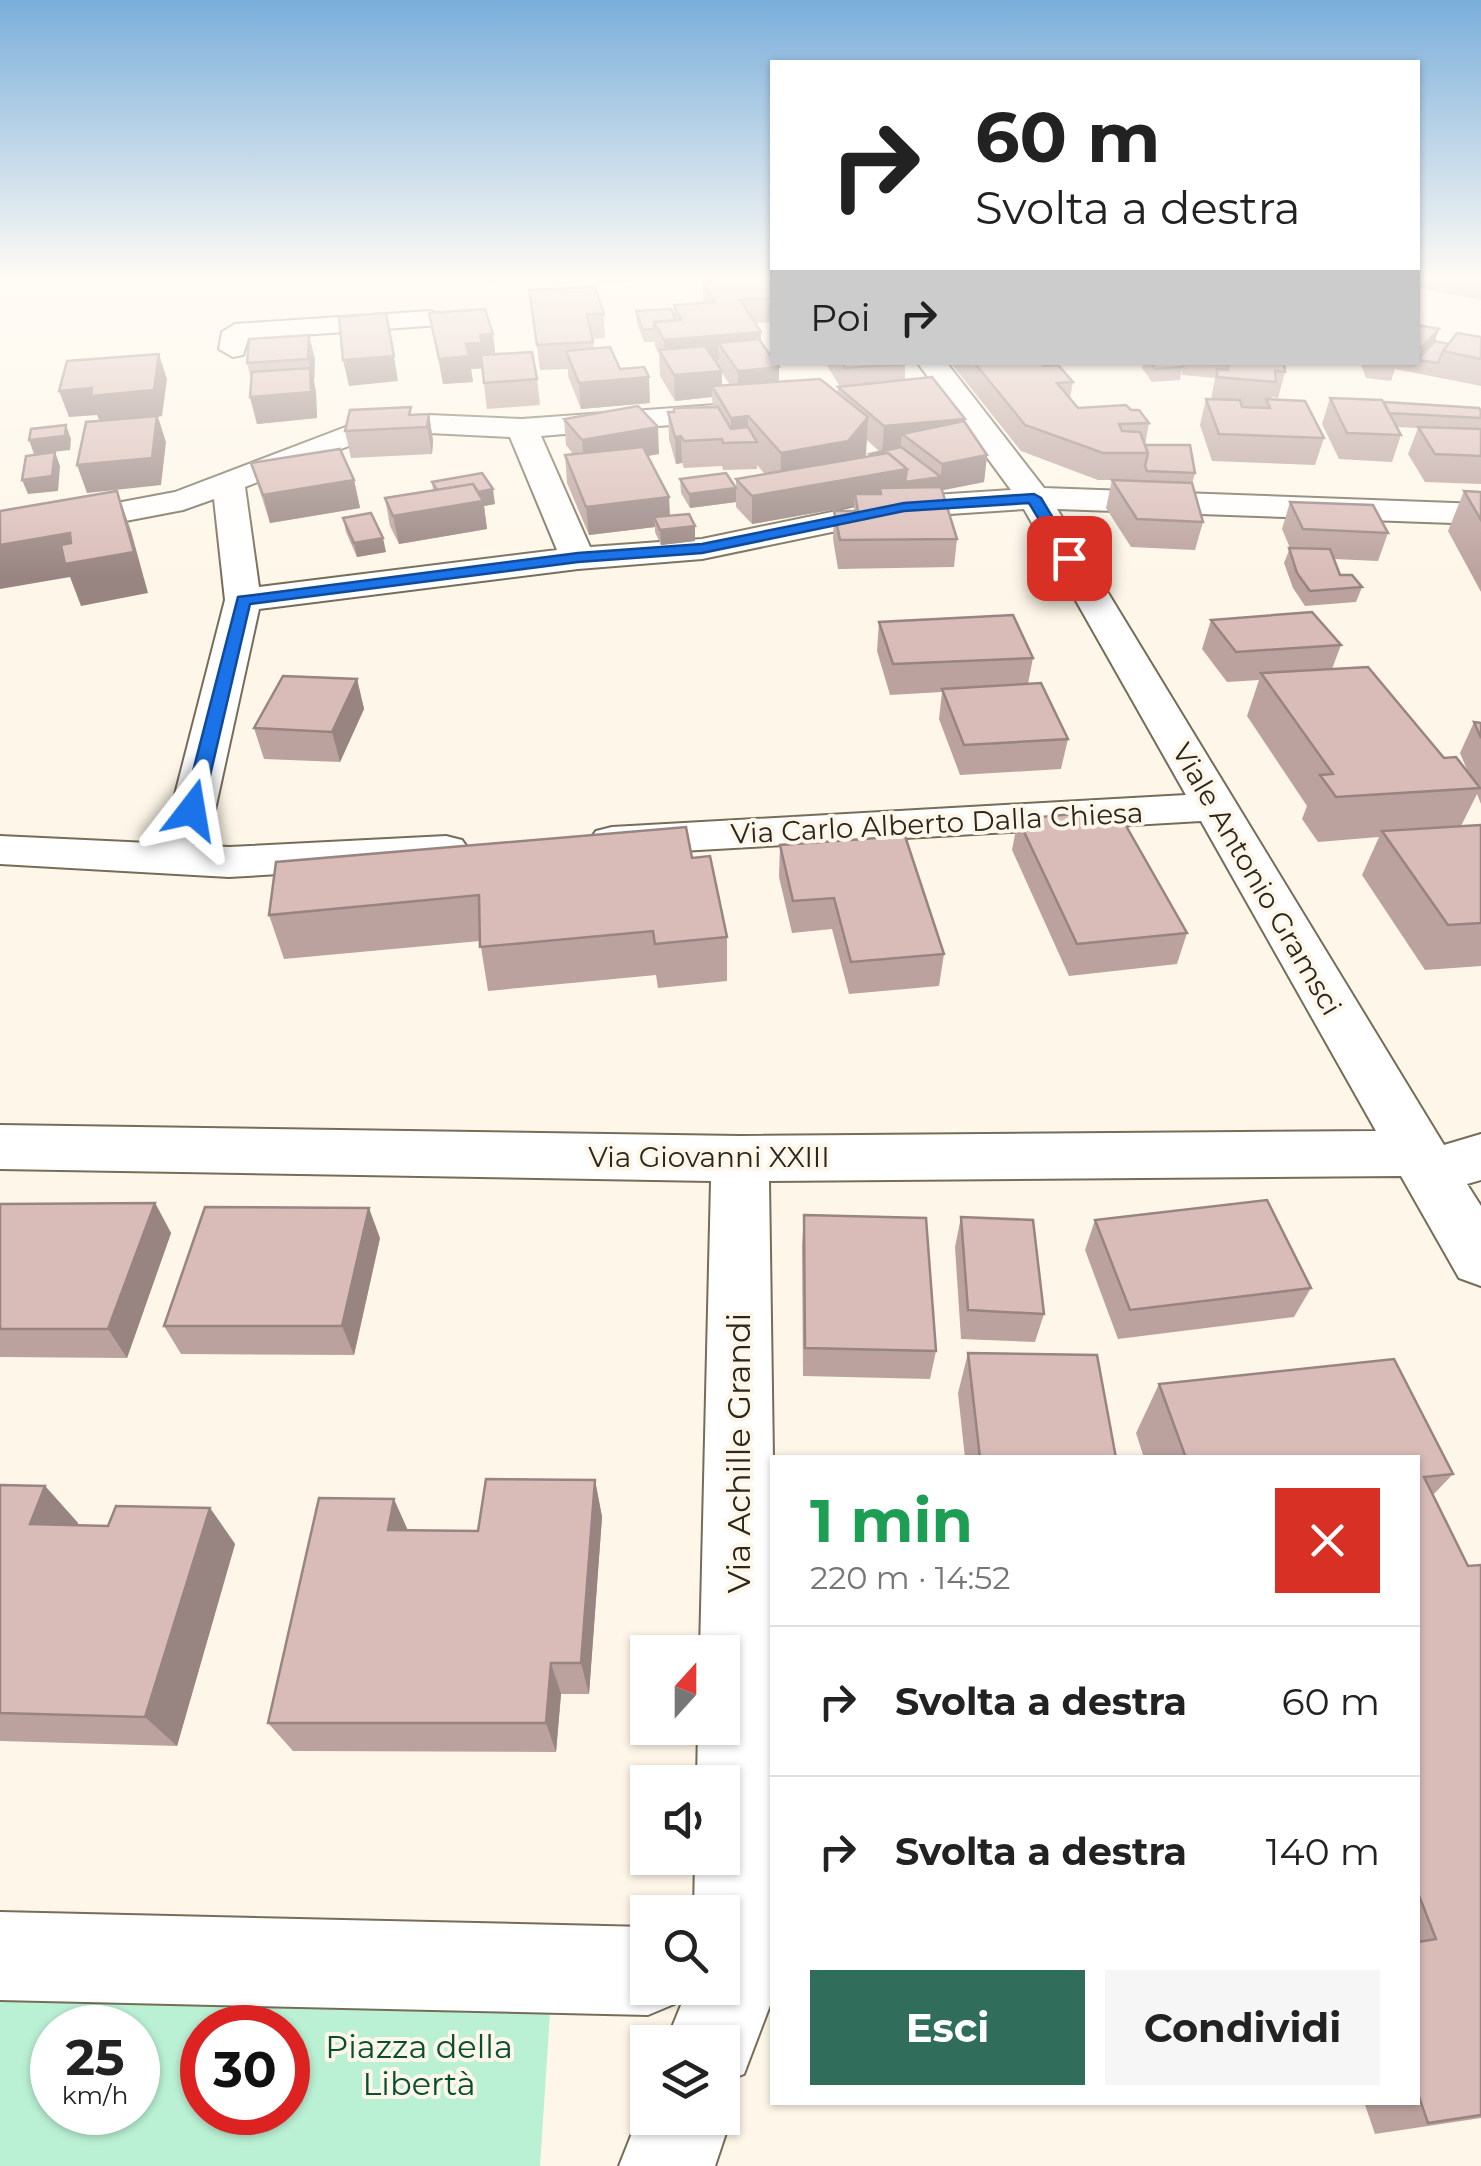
<!DOCTYPE html>
<html lang="it">
<head>
<meta charset="utf-8">
<style>
	:root { --surface:#fff; --page:#f6f6f6; --text:#222; --muted:#767676; --line:#e0e0e0; --accent:#306d5a }
	body { margin:0; font-family:Montserrat,sans-serif; background:var(--page); color:var(--text); height:100vh; display:flex; flex-direction:column; font-size:38px; white-space:nowrap }
	* { box-sizing:border-box; margin:0 }
	p { font-size:32px; color:var(--muted) }
	.icon { flex:none; width:55px; height:55px; fill:none; stroke:currentColor; stroke-width:2; stroke-linecap:round; stroke-linejoin:round }
	.map { position:relative; flex:1; overflow:hidden }
	.drawer { position:absolute; left:770px; top:1455px; width:650px; height:650px; display:flex; flex-direction:column; background:var(--surface); border-radius:0px; box-shadow:0 2px 8px #0004 }
	.drawer>* { flex:none }
	.guide { position:absolute; left:770px; top:60px; width:650px; height:305px; border-radius:0px; box-shadow:0 2px 8px #0004; background:#fff; color:var(--text); overflow:hidden }
	.needle { width:65px; rotate:21deg }
	.controls { position:absolute; left:630px; top:1635px; display:grid; gap:20px }
	.controls a { display:grid; place-items:center; width:110px; height:110px; border-radius:0px; background:var(--surface); box-shadow:0 2px 8px #0004; font-size:50px }
	.speed { position:absolute; left:30px; top:2005px; display:flex; gap:20px; font-size:50px; font-weight:700; text-align:center }
	.speed>* { display:grid; place-content:center; width:130px; height:130px; border-radius:50%; background:var(--surface); box-shadow:0 2px 8px #0004; line-height:1 }
	.speed small { font-size:25px; font-weight:400 }
	.speed .limit { border:15px solid #d22; background:#fff; color:#111 }
	.pin { position:absolute; display:grid; place-items:center; width:85px; height:85px; color:#fff; margin:-42px; border-radius:20px; box-shadow:0 5px 15px #0006 }
	.me { position:absolute; width:110px; margin:-55px; rotate:14deg; stroke-linejoin:round; filter:drop-shadow(0 0 8px #0008) }
	.turn { display:flex; align-items:center; gap:35px; height:210px; padding:0 40px; font-size:45px }
	.turn .icon { width:130px; height:130px; stroke-width:2.5 }
	.turn b { display:block; font-size:70px; line-height:85px }
	.then { display:flex; align-items:center; height:95px; padding:0 40px; background:#0003; gap:20px; font-size:38px }
	.round { display:grid; place-items:center; flex:none; width:105px; height:105px; border-radius:0px; background:var(--page) }
	.headline { display:flex; align-items:center; justify-content:space-between; height:170px; padding:0 40px }
	h1 { font-size:60px; font-weight:700; line-height:75px; color:#1e9e55 }
	.button { display:flex; gap:20px; margin-top:auto; padding:20px 40px }
	.button a { flex:1; height:115px; border-radius:0px; background:var(--accent); color:#fff; font-size:40px; font-weight:700; line-height:115px; text-align:center }
	.button a+a { background:var(--page); color:var(--text) }
	ul { padding:0; list-style:none }
	li { display:flex; align-items:center; gap:30px; height:150px; padding:0 40px; border-top:2px solid var(--line) }
	li div { flex:1 }
	li b { display:block; font-size:38px }
	li em { font-style:normal }
	.map>svg:first-child { display:block }
</style>
</head>
<body>
<div class="map">
<svg width="1481" height="2166" viewBox="0 0 1481 2166">
	<rect width="100%" height="100%" fill="#fef7e9"/>
	<!-- green -->
	<path fill="#baf1d4" fill-rule="evenodd" d="M0,1956L553,1967L540,2166H0ZM52,2028H138V2112H52ZM202,2028H288V2112H202Z"/>
	<g fill="none" stroke-linecap="round" stroke-linejoin="round">
		<defs>
			<g id="minor">
				<polygon points="431,311 444,319 440,325 248,339 243,355 233,357 219,349 222,332 235,324"/>
				<path d="M917,362H946L1044,488L1481,504V524L1057,509L1444,1145L1481,1134V1180L1467,1184L1481,1206V1286L1459,1278L1401,1176L769,1181L773,1458L772,2000L744,2074L722,2083V2042H666L688,1988H722V1912H694L695,1858H722V1782H697L698,1728H722V1652H700L711,1181L0,1169V1125L740,1136L1376,1131L1201,821L612,855L596,851L589,841L596,831L612,827L1186,795L1024,509L904,517L702,559L578,569L259,609L215,810L193,845L229,847L446,836L462,840L469,850L462,860L446,864L229,877L0,864V836L149,843L171,810L225,600L214,499L183,510L0,545V525L175,492L364,420L429,415L522,419L743,403L753,406L758,412L753,418L541,436L590,547L702,539L904,497L1011,490ZM429,433L510,437L557,550L259,587L245,487L369,438Z"/>
				<polygon points="0,1912 648,1927 648,1988 685,1988 679,2002 648,2015 0,2000"/>
				<polygon points="648,2093 648,2118 722,2118 722,2097 731,2118 715,2166 619,2166"/>
			</g>
		</defs>
		<!-- minor casing -->
		<use href="#minor" stroke="#766d58" stroke-width="4"/>
		<!-- minor -->
		<use href="#minor" fill="#fff" fill-rule="evenodd"/>
	</g>
	<!-- wall -->
	<g fill="#bba29e" fill-rule="evenodd">
		<polygon points="488,275 549,275 550,278 489,282"/>
		<path d="M683,275H772V322L755,323L761,332V342L779,367V382L838,393V387H840L825,362H905V380L965,422L987,455L984,482L942,490L957,539L954,567L838,569L833,539L834,511H854V506L752,524L736,507V479L765,474L757,465V469L723,470L722,466L684,468L682,463L676,464L669,439L668,412L713,407L712,397L675,401L660,376L659,354L655,346V342H644L637,323L636,311L674,317V305L703,303V282H708L705,279L686,280ZM722,373L730,385L722,386ZM867,440L880,452L864,457Z"/>
		<polygon points="1418,275 1481,275 1481,300 1418,288"/>
		<polygon points="529,290 604,314 605,338 593,339 594,348 620,369 650,403 581,409 568,376 568,369 540,370"/>
		<polygon points="429,313 537,379 540,405 487,409 482,368 471,369 473,382 443,384"/>
		<polygon points="1418,325 1439,329 1435,341 1448,344 1481,337 1481,386 1395,369 1391,381 1366,378 1360,362 1418,362"/>
		<polygon points="309,335 315,360 314,381 316,393 317,418 257,424 250,397 251,380 247,363"/>
		<polygon points="950,362 1040,362 1044,366 1073,382 1070,398 1078,408 1131,410 1149,423 1145,445 1195,473 1192,484 1203,522 1195,550 1131,547 1106,508 1112,480 1098,480 1021,451"/>
		<polygon points="1143,362 1284,362 1285,372 1278,398 1272,397 1271,399 1324,438 1315,465 1212,461 1200,425 1206,399 1211,399 1215,378 1182,375 1182,369 1180,380 1152,382 1142,368"/>
		<polygon points="1330,398 1384,404 1481,411 1481,484 1425,482 1408,454 1418,428 1397,427 1401,435 1392,462 1339,459 1322,424"/>
		<polygon points="429,414 433,441 432,454 351,458 345,431 412,415"/>
		<polygon points="564,419 659,454 647,456 669,497 670,516 695,526 695,541 661,545 655,532 655,527 589,535 567,483 565,455 573,454 566,445"/>
		<polygon points="251,463 354,480 360,508 270,523"/>
		<polygon points="680,479 736,488 736,502 690,508 681,493"/>
		<polygon points="432,482 495,504 484,506 487,529 399,544 390,526 385,498 433,490"/>
		<polygon points="1464,491 1481,492 1481,592 1448,531"/>
		<polygon points="1290,502 1388,533 1378,561 1334,559 1340,575 1362,587 1356,602 1305,606 1293,588 1284,563 1290,548 1282,529"/>
		<polygon points="343,518 386,552 357,557 346,532"/>
		<polygon points="1211,620 1341,645 1332,669 1444,758 1468,772 1460,753 1474,722 1481,723 1481,804 1477,794 1461,826 1481,825 1481,966 1425,970 1362,875 1379,837 1318,842 1302,819 1307,806 1247,716 1259,680 1227,682 1202,649"/>
		<polygon points="879,622 1033,658 1028,684 1068,739 1061,769 960,775 939,719 942,692 890,695 877,651"/>
		<polygon points="357,679 364,709 340,762 264,759 254,728"/>
		<polygon points="1018,819 1187,933 1177,964 1069,976 1012,850"/>
		<polygon points="780,845 944,954 939,986 849,994 832,929 792,933 779,877"/>
		<polygon points="692,858 727,937 727,981 658,988 656,975 488,991 480,941 284,959 269,915"/>
		<polygon points="155,1203 171,1233 127,1358 0,1357 0,1204"/>
		<polygon points="804,1215 936,1351 930,1379 803,1376 802,1245"/>
		<polygon points="961,1217 1044,1314 1035,1342 961,1339 955,1247"/>
		<polygon points="1095,1220 1311,1288 1294,1317 1118,1339 1085,1250"/>
		<polygon points="380,1238 354,1355 181,1354 164,1326"/>
		<polygon points="968,1353 1116,1458 965,1458 958,1393"/>
		<polygon points="1394,1359 1453,1474 1433,1495 1468,1566 1481,1565 1481,2118 1375,2134 1364,2102 1418,2102 1418,1458 1144,1458 1136,1433 1159,1384"/>
		<polygon points="595,1480 602,1517 589,1694 561,1694 556,1752 293,1751 268,1723 408,1530 478,1531"/>
		<polygon points="0,1485 45,1486 78,1523 77,1525 108,1526 210,1508 235,1544 177,1746 0,1741"/>
	</g>
	<!-- shaded-wall -->
	<g fill="#988481">
		<polygon points="599,275 648,275 648,277 639,277 639,280 599,283"/>
		<polygon points="686,275 705,275 705,279 686,280"/>
		<polygon points="1439,329 1430,354 1418,360 1422,347"/>
		<polygon points="761,332 760,356 718,343 719,360 668,364 665,360 664,340"/>
		<polygon points="493,334 496,359 486,368 471,369 473,382 443,384 439,359 480,335"/>
		<polygon points="309,335 315,360 314,381 316,393 317,418 257,424 250,397 311,371 308,359"/>
		<polygon points="391,338 398,381 349,386 343,360"/>
		<polygon points="159,354 167,379 162,416 158,417 166,442 161,485 87,493 77,465 100,422 97,415 69,417 59,391"/>
		<polygon points="779,367 779,392 738,396 738,371"/>
		<polygon points="722,371 722,396 712,386 712,397 675,401 674,375"/>
		<polygon points="649,377 650,403 581,409 579,383"/>
		<polygon points="429,414 433,441 432,454 427,427"/>
		<polygon points="748,416 748,442 731,443 731,418"/>
		<polygon points="868,417 866,455 845,479 907,469 904,496 881,494 880,488 879,501 855,494 854,506 752,524 752,496 780,491 781,453"/>
		<polygon points="965,419 962,446 902,434 900,451 882,453 884,426"/>
		<polygon points="66,425 71,439 70,450 34,454 29,440"/>
		<polygon points="658,427 659,454 584,467 582,440"/>
		<polygon points="681,436 682,463 676,464 675,437"/>
		<polygon points="55,452 60,466 58,491 28,494 22,480"/>
		<polygon points="987,455 984,482 939,491 942,464"/>
		<polygon points="941,477 939,491 904,496 905,482"/>
		<polygon points="354,480 360,508 270,523 263,495"/>
		<polygon points="736,488 736,502 690,508 689,494"/>
		<polygon points="493,489 495,504 484,506 487,529 399,544 393,516 443,498"/>
		<polygon points="117,491 131,531 148,593 81,606 70,577 0,589 0,545"/>
		<polygon points="669,497 670,525 654,517 655,527 589,535 586,507"/>
		<polygon points="695,526 695,541 661,545 660,530"/>
		<polygon points="383,538 386,552 357,557 354,543"/>
		<polygon points="357,679 364,709 340,762 332,732"/>
		<polygon points="155,1203 171,1233 127,1358 108,1329"/>
		<polygon points="369,1208 380,1238 354,1355 342,1326"/>
		<polygon points="595,1480 602,1517 589,1694 581,1663"/>
		<polygon points="45,1486 78,1523 64,1559 30,1524"/>
		<polygon points="394,1499 410,1535 388,1530"/>
		<polygon points="210,1508 235,1544 177,1746 145,1717"/>
		<polygon points="551,1663 561,1694 556,1752 546,1723"/>
	</g>
	<!-- building -->
	<g fill="#d9bcb8" stroke="#988481" stroke-width="2.5">
		<polygon points="718,275 772,275 772,298 740,300 761,332 664,340 654,322 681,320 674,305 715,302 703,282 722,281"/>
		<polygon points="595,287 604,314 587,314 593,342 537,345 529,290"/>
		<polygon points="485,309 493,334 480,335 482,343 466,344 469,356 439,359 429,313"/>
		<polygon points="671,309 676,320 654,322 654,329 643,330 636,311"/>
		<polygon points="386,313 394,356 343,360 339,317"/>
		<polygon points="1418,325 1439,329 1422,347 1418,346"/>
		<polygon points="1457,333 1481,337 1481,359 1443,351"/>
		<polygon points="309,335 308,359 247,363 249,339"/>
		<polygon points="759,339 772,358 772,362 776,362 779,367 738,371 718,343"/>
		<polygon points="1435,341 1448,344 1443,351 1438,363 1418,360"/>
		<polygon points="705,346 722,371 674,375 659,350"/>
		<polygon points="610,347 620,369 644,367 649,377 579,383 566,351"/>
		<polygon points="532,352 537,379 484,383 481,355"/>
		<polygon points="159,354 154,390 91,396 92,388 59,391 67,361"/>
		<polygon points="842,362 905,362 906,364 845,368"/>
		<polygon points="974,362 1040,362 1044,366 1058,365 1073,382 1057,383 1078,408 1126,405 1131,410 1139,410 1149,423 1119,424 1122,431 1140,432 1148,453 1103,453 1025,425"/>
		<polygon points="1151,362 1184,362 1183,367 1155,369"/>
		<polygon points="1228,362 1284,362 1285,372 1275,371 1276,382 1217,377 1217,369 1228,370"/>
		<polygon points="310,368 311,392 250,397 252,372"/>
		<polygon points="932,377 965,419 884,426 838,387"/>
		<polygon points="820,379 868,417 848,441 781,453 748,416 731,418 712,386"/>
		<polygon points="1330,398 1382,400 1401,435 1347,433"/>
		<polygon points="1206,399 1240,400 1242,407 1270,408 1266,399 1305,401 1324,438 1219,434"/>
		<polygon points="1384,402 1479,408 1481,411 1481,418 1389,413"/>
		<polygon points="638,406 658,427 582,440 564,419"/>
		<polygon points="411,407 409,415 429,414 427,427 345,431 350,410"/>
		<polygon points="718,407 731,429 748,427 757,442 723,443 722,439 684,441 681,436 675,437 668,412 674,412 674,408"/>
		<polygon points="157,416 152,458 77,465 86,422"/>
		<polygon points="964,421 987,455 942,464 902,434"/>
		<polygon points="66,425 65,436 29,440 31,429"/>
		<polygon points="1418,427 1481,429 1481,456 1435,454"/>
		<polygon points="1145,445 1190,445 1195,473 1147,471 1145,466 1148,453"/>
		<polygon points="643,447 669,497 586,507 565,455"/>
		<polygon points="901,447 941,477 905,482 907,469 888,453 872,455 870,454"/>
		<polygon points="340,449 354,480 263,495 251,463"/>
		<polygon points="55,452 52,476 22,480 26,456"/>
		<polygon points="888,453 907,469 752,496 736,479"/>
		<polygon points="482,473 493,489 478,492 473,484 437,490 432,482"/>
		<polygon points="726,473 736,488 689,494 680,479"/>
		<polygon points="1112,480 1192,483 1203,522 1137,519"/>
		<polygon points="473,484 483,501 393,516 385,498"/>
		<polygon points="941,487 957,539 840,540 834,511 858,511 855,494 881,494 880,488"/>
		<polygon points="117,491 134,552 65,564 61,545 71,543 70,533 0,545 0,511"/>
		<polygon points="1464,491 1481,492 1481,520"/>
		<polygon points="1290,502 1373,505 1388,533 1303,529"/>
		<polygon points="371,513 383,538 354,543 343,518"/>
		<polygon points="689,514 695,526 660,530 654,517"/>
		<polygon points="1289,548 1330,549 1340,575 1352,575 1362,587 1310,591 1297,573"/>
		<polygon points="1312,612 1341,645 1236,652 1211,620"/>
		<polygon points="1013,615 1033,658 893,664 879,622"/>
		<polygon points="1368,667 1444,758 1456,757 1480,788 1336,797 1320,775 1333,774 1261,673"/>
		<polygon points="283,676 357,679 332,732 254,728"/>
		<polygon points="1041,683 1068,739 964,745 942,689"/>
		<polygon points="1474,722 1481,723 1481,738"/>
		<polygon points="1117,810 1187,933 1077,944 1018,819"/>
		<polygon points="1481,825 1481,923 1448,925 1382,831"/>
		<polygon points="686,827 692,858 710,856 727,937 655,944 653,931 480,947 479,895 269,915 276,862"/>
		<polygon points="905,836 944,954 851,962 834,898 793,901 780,845"/>
		<polygon points="1267,1200 1311,1288 1130,1310 1095,1220"/>
		<polygon points="155,1203 108,1329 0,1329 0,1204"/>
		<polygon points="205,1207 369,1208 342,1326 164,1326"/>
		<polygon points="804,1215 926,1218 936,1351 805,1348"/>
		<polygon points="961,1217 1033,1220 1044,1314 968,1310"/>
		<polygon points="968,1353 1097,1355 1116,1458 980,1458"/>
		<polygon points="1394,1359 1453,1474 1424,1477 1468,1566 1481,1565 1481,2115 1428,2123 1418,2094 1418,1942 1436,1939 1418,1893 1418,1458 1186,1458 1159,1384"/>
		<polygon points="486,1479 595,1480 581,1663 551,1663 546,1723 268,1723 319,1498 394,1499 388,1530 478,1531"/>
		<polygon points="0,1485 45,1486 30,1524 108,1526 116,1506 210,1508 145,1717 0,1713"/>
	</g>
	<!-- sky -->
	<linearGradient id="sky" x2="0" y2="1"><stop stop-color="#7aaedb"/><stop offset="0.48" stop-color="#fffbf5"/><stop offset="1" stop-color="#fffbf5" stop-opacity="0"/></linearGradient>
	<rect width="1481" height="578" fill="url(#sky)"/>
	<!-- route -->
	<polygon fill="#1a73e8" stroke="#114b97" stroke-width="2.5" points="1034,494 1041,498 1077,558 1074,561 1064,561 1029,503 904,511 702,553 578,562 250,604 202,810 192,816 183,810 238,597 578,553 702,544 904,503"/>
	<g text-anchor="middle" stroke-width="8" stroke-linejoin="round" paint-order="stroke">
		<!-- street labels -->
		<g font-size="28" fill="#2b271e" stroke="#fef7e9">
			<text transform="translate(937 823) rotate(-3)" y="10">Via Carlo Alberto Dalla Chiesa</text>
			<text transform="translate(1257 879) rotate(60)" y="10">Viale Antonio Gramsci</text>
			<text x="709" y="1167">Via Giovanni XXIII</text>
		</g>
		<!-- near-street labels -->
		<g font-size="32" fill="#2b271e" stroke="#fef7e9">
			<text transform="translate(739 1453) rotate(-90)" y="11">Via Achille Grandi</text>
		</g>
		<!-- near-park labels -->
		<g font-size="32" fill="#074f34" stroke="#fef7e9">
			<text x="419" y="2058">Piazza della<tspan x="419" dy="37">Libertà</tspan></text>
		</g>
	</g>
</svg>
<div class="controls">
<a><svg class="needle" viewBox="-14 -14 28 28"><path d="M0-13l5 13h-10z" fill="#e53935"/><path d="M0 13l5-13h-10z" fill="#767676"/></svg></a>
<a><svg class="icon" aria-label="sound" viewBox="0 0 24 24"><path d="M4 9h4l5-4v14l-5-4H4zM17 9q2 3 0 6"/></svg></a>
<a><svg class="icon" aria-label="search" viewBox="0 0 24 24"><circle cx="10" cy="10" r="6"/><path d="M15 15l6 6"/></svg></a>
<a><svg class="icon" aria-label="layers" viewBox="0 0 24 24"><path d="M12 4l9 5-9 5-9-5zM3 14l9 5 9-5"/></svg></a>
</div>
<div class="speed"><div>25<small>km/h</small></div><div class="limit">30</div></div>
<div class="pin" style="left:1069px;top:558px;background:#d93025"><svg class="icon" aria-label="arrive" viewBox="0 0 24 24"><path d="M6 21V4h12l-3 4 3 4H6"/></svg></div>
<svg class="me" style="left:192px;top:810px" viewBox="-20 -20 40 40"><path d="M0-17L14 15 0 8-14 15z" fill="#1a73e8" stroke="#fff" stroke-width="4"/></svg>
<div class="guide">
<div class="turn"><svg class="icon" aria-label="right" viewBox="0 0 24 24"><path d="M7 20v-9h11M14 6l5 5-5 5"/></svg><div><b>60 m</b>Svolta a destra</div></div>
<div class="then">Poi<svg class="icon" aria-label="right" viewBox="0 0 24 24"><path d="M7 20v-9h11M14 6l5 5-5 5"/></svg></div>
</div>
<section class="drawer">
<div class="headline"><div><h1>1 min</h1><p>220 m · 14:52</p></div><a class="round" style="background:#d93025;color:#fff"><svg class="icon" aria-label="close" viewBox="0 0 24 24"><path d="M6 6l12 12M18 6L6 18"/></svg></a></div>
<ul>
<li><svg class="icon" aria-label="right" viewBox="0 0 24 24"><path d="M7 20v-9h11M14 6l5 5-5 5"/></svg><div><b>Svolta a destra</b></div><em>60 m</em></li>
<li><svg class="icon" aria-label="right" viewBox="0 0 24 24"><path d="M7 20v-9h11M14 6l5 5-5 5"/></svg><div><b>Svolta a destra</b></div><em>140 m</em></li>
</ul>
<div class="button"><a>Esci</a><a>Condividi</a></div>
</section>
</div>
</body>
</html>
